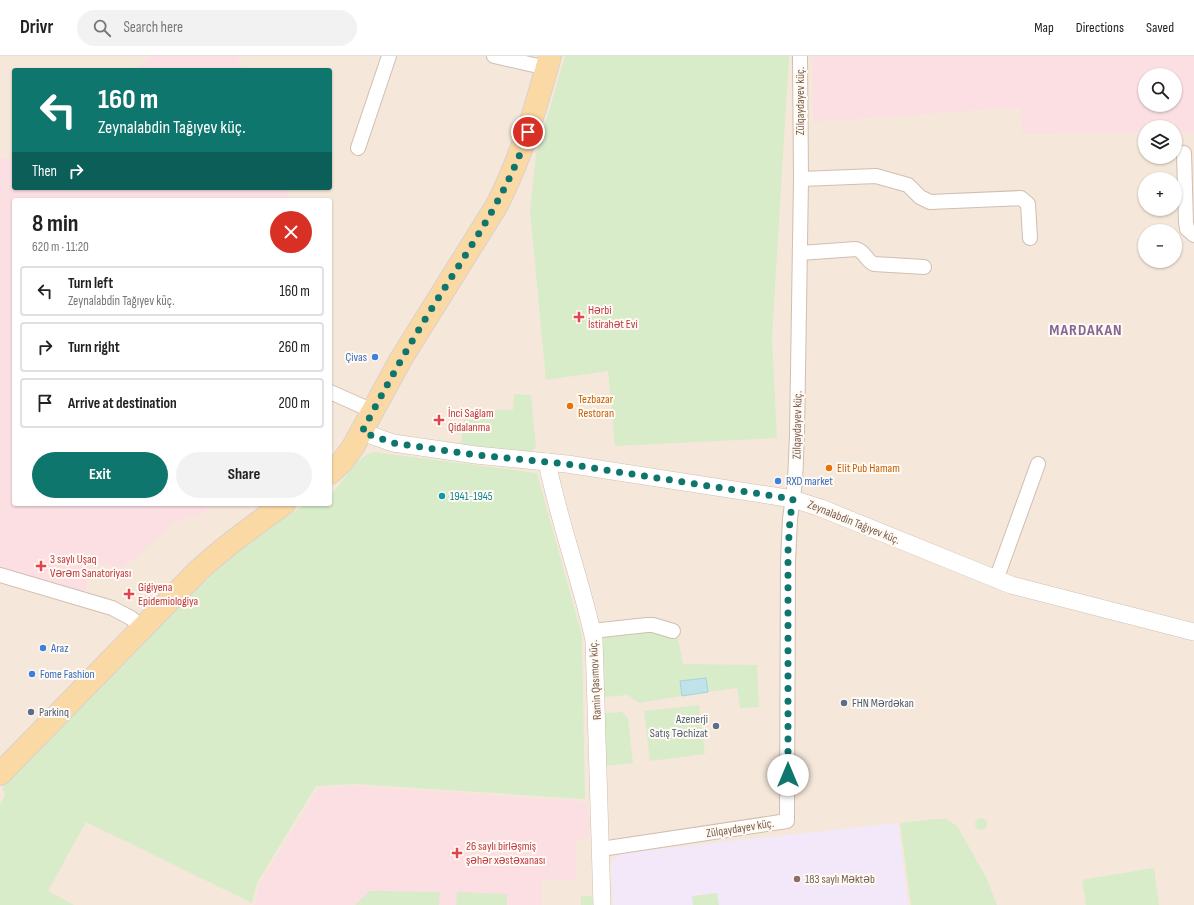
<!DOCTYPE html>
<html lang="en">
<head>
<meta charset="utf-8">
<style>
	:root { --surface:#fff; --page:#f2f2f2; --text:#222; --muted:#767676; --line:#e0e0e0; --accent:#0f766e }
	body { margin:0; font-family:"Sofia Sans Condensed",sans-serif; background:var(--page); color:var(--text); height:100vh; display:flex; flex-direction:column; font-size:15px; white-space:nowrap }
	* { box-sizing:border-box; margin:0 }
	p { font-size:13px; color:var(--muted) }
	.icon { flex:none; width:22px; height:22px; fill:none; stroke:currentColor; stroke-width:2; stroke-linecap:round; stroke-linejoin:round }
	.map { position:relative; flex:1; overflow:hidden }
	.side { position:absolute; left:12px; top:142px; width:320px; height:308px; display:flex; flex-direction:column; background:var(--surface); border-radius:4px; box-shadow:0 1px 3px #0004 }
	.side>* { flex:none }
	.hud { position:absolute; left:12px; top:12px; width:320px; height:122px; border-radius:4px; box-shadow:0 1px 3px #0004; background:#0f766e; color:#fff; overflow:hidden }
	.fabs { position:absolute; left:1138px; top:12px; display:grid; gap:8px }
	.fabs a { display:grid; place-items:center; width:44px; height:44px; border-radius:50%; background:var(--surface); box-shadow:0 1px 3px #0004; font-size:20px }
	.pin { position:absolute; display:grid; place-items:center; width:34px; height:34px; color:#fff; margin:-17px; border:2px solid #fff; border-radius:50%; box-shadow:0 1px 4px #0007 }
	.me { position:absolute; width:44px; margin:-22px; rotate:0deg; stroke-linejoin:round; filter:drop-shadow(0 0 3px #0008) }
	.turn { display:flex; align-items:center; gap:14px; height:84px; padding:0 20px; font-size:18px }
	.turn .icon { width:52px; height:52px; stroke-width:2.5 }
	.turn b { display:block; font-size:28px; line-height:34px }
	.then { display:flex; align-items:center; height:38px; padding:0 20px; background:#0003; gap:8px; font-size:15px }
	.round { display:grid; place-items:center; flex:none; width:42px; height:42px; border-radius:21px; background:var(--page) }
	.overview { display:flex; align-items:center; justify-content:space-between; height:68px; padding:0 20px }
	h1 { font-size:24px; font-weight:700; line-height:30px }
	.cta { display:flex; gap:8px; margin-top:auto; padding:8px 20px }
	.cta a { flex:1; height:46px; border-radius:24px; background:var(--accent); color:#fff; font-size:16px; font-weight:700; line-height:46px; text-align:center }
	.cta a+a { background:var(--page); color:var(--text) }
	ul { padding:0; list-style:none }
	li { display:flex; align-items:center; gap:12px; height:50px; margin:0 8px 6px; padding:0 12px; border:2px solid var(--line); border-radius:4px }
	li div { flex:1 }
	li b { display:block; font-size:15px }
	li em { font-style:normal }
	header { display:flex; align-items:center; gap:24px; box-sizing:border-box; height:56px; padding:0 20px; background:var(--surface); border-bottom:1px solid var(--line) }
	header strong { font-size:19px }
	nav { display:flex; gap:22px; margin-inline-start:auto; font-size:14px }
	.search { width:280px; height:36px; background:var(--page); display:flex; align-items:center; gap:10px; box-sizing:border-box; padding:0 14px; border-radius:22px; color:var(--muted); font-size:15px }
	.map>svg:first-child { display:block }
</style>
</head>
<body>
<header>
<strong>Drivr</strong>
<div class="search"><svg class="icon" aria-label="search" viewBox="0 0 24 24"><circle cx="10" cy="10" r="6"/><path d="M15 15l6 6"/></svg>Search here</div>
<nav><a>Map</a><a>Directions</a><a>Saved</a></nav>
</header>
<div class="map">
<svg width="1194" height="849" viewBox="0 0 1194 849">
	<rect width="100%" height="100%" fill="#fdf6ec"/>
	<!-- residential -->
	<path fill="#f5e8da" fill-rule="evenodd" d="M0,0H1194V849H0ZM14,14H330V132H14ZM1145,19H1175V49H1145ZM1145,71H1175V101H1145ZM1145,123H1175V153H1145ZM14,144H330V448H14ZM1145,175H1175V205H1145Z"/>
	<!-- education -->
	<polygon fill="#f3e8fa" points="898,767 908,849 613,849 611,806 623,797"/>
	<!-- medical -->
	<g fill="#fbdfe3" fill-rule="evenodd">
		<polygon points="151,0 237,0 244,14 134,14"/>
		<path d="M812,0H1194V77H1175V71H1145V77L1023,78L1020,51L813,66ZM1145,19H1175V49H1145Z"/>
		<polygon points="0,102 14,102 14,132 287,132 287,144 14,144 14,448 205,448 206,455 174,467 123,512 92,507 84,539 0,514"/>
		<polygon points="356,730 588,746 589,782 576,784 576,823 541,823 541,849 255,849 259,829 318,732"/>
	</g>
	<!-- green -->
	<g fill="#d8ecc9">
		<polygon points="565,0 789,0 772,282 777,382 615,390 608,315 546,324 530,155 536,99"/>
		<polygon points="514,338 531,339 536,392 528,397 461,388 464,364 472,364 474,354 513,354"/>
		<polygon points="373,396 537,417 582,580 585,743 356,728 316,730 257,827 252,847 86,766 48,835 74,849 0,849 0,749 5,739 2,732 177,553 242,490 306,448 322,450 324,448 330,448 330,440 357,406 366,399"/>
		<polygon points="643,574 678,582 683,608 757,609 759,651 740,652 737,632 708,636 706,622 680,625 682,640 639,647 628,639 605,641 600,580"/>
		<polygon points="699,649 705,698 650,705 644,655"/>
		<polygon points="622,656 628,662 633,707 606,710 604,657"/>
		<circle cx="981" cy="768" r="6"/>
		<polygon points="936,763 946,763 957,770 987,823 997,849 911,849 900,767"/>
		<polygon points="1154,812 1159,849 1086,849 1082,824"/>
		<polygon points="370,835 440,836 439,849 355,849"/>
		<polygon points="457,836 507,838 507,849 456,849"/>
		<polygon points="717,837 719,849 693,849 692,840"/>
		<polygon points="581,840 592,840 593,849 581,849"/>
	</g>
	<!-- water -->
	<polygon fill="#bfe3e8" stroke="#a5d3da" points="706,622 708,636 682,640 680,625"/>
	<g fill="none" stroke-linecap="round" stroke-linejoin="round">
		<defs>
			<g id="minor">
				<polyline points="494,0 547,12"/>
				<polyline points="358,92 389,0"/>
				<polyline points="1184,97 1186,167 1187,173 1194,179"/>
				<polyline points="801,123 876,120 908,129 920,141 930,146 1021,142 1028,148 1030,182"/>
				<path d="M800,197L856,193C865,195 866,205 874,208L924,211"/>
				<polyline points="330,336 373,355"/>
				<polyline points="0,519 112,552 131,562 142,572"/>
				<polyline points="996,524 1038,408"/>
				<polyline points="592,575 647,569 653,569 673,575"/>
				<polyline points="601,793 787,765 788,505 790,463 795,426 797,379 801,123 800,0"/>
			</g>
			<g id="tertiary">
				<polyline points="362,376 393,387 476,399 567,408 793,443 821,452 1011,529 1194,576"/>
				<path d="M547,406C559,466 581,524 594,584L602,849"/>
			</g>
			<g id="primary">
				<path d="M330,417L342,406L353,391L401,303L497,149C521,102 536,51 550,0"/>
				<path d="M0,718L198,515C225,490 254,469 284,448"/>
			</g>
		</defs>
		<!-- minor casing -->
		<use href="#minor" stroke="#d1beb0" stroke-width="16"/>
		<!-- tertiary casing -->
		<use href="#tertiary" stroke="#d1beb0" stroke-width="18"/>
		<!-- primary casing -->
		<use href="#primary" stroke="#dad1cd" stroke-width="24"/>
		<!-- minor -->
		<use href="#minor" stroke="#fff" stroke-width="14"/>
		<!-- tertiary -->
		<use href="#tertiary" stroke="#fff" stroke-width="17"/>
		<!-- primary -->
		<use href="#primary" stroke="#fbd9a5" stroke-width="22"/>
	</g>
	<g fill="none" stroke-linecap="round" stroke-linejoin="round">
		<!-- route -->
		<path stroke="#0f766e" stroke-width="7" stroke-dasharray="0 12.6" d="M528,76C508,137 472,188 439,241C411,285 386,330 362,376L393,387L476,399L567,408L793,443L790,463L788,495V719"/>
	</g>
	<!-- markers -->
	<g fill="#e0444e" stroke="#fffaf3" stroke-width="1.5">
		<path d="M577 255h4v4h4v4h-4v4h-4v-4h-4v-4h4z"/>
		<path d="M437 358h4v4h4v4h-4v4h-4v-4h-4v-4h4z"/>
		<path d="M39 504h4v4h4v4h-4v4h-4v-4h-4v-4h4z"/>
		<path d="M127 532h4v4h4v4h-4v4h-4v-4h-4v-4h4z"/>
		<path d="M455 791h4v4h4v4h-4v4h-4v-4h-4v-4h4z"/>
	</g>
	<g fill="#3f7fe0" stroke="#fffaf3" stroke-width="1.5">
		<circle cx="375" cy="301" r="4"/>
		<circle cx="778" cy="425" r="4"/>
		<circle cx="43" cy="592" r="4"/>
		<circle cx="32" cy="618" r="4"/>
	</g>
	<g fill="#e8710a" stroke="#fffaf3" stroke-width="1.5">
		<circle cx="570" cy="350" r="4"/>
		<circle cx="829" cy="412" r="4"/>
	</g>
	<circle fill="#0f9aa8" stroke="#fffaf3" stroke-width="1.5" cx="442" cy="440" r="4"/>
	<g fill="#5c6f8a" stroke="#fffaf3" stroke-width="1.5">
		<circle cx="844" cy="647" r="4"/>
		<circle cx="31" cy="656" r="4"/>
		<circle cx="716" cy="670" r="4"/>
	</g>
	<circle fill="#8d6e63" stroke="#fffaf3" stroke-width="1.5" cx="797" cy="823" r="4"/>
	<g text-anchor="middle" stroke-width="4" stroke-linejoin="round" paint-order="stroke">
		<!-- street labels -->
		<g font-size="12" fill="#7a5c4d" stroke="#fffaf3">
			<text transform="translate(800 45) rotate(-90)" y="4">Zülqaydayev küç.</text>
			<text transform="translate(797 369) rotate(-89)" y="4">Zülqaydayev küç.</text>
			<text transform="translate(854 466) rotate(22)" y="4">Zeynalabdin Tağıyev küç.</text>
			<text transform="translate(595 624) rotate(-93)" y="4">Ramin Qasımov küç.</text>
			<text transform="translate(740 772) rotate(-9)" y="4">Zülqaydayev küç.</text>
		</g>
		<!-- health labels -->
		<g font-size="12" fill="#be3a42" stroke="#fffaf3" text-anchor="start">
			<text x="588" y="258">Hərbi<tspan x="588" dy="14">İstirahət Evi</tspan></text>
			<text x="448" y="361">İnci Sağlam<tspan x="448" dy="14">Qidalanma</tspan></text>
			<text x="50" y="507">3 saylı Uşaq<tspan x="50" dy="14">Vərəm Sanatoriyası</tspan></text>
			<text x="138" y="535">Gigiyena<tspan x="138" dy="14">Epidemiologiya</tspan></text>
			<text x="466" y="794">26 saylı birləşmiş<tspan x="466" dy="14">şəhər xəstəxanası</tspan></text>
		</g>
		<!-- shop labels -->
		<g font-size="12" fill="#366cbe" stroke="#fffaf3" text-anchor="start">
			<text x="367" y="305" text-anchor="end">Çivas</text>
			<text x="786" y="429">RXD market</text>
			<text x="51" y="596">Araz</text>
			<text x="40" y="622">Fome Fashion</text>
		</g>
		<!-- food labels -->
		<g font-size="12" fill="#c56008" stroke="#fffaf3" text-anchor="start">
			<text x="578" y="347">Tezbazar<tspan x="578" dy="14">Restoran</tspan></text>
			<text x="837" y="416">Elit Pub Hamam</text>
		</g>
		<!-- culture labels -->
		<g font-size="12" fill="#0d838f" stroke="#fffaf3" text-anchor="start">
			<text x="450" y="444">1941-1945</text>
		</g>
		<!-- service labels -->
		<g font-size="12" fill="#4e5e75" stroke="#fffaf3" text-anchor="start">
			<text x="852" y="651">FHN Mərdəkan</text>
			<text x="39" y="660">Parkinq</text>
			<text x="708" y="667" text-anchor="end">Azenerji<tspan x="708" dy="14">Satış Təchizat</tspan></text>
		</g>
		<!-- education labels -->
		<g font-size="12" fill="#785e54" stroke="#fffaf3" text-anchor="start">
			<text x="805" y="827">183 saylı Məktəb</text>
		</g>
		<!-- district labels -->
		<g font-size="16" font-weight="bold" letter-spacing="1" fill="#846695" stroke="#fffaf3">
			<text x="1086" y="279">MARDAKAN</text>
		</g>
	</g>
</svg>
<div class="fabs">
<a><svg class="icon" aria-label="search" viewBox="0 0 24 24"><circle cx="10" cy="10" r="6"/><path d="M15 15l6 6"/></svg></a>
<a><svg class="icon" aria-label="layers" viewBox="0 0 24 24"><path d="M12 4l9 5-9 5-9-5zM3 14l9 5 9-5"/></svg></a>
<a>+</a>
<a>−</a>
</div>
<div class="pin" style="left:528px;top:76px;background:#d93025"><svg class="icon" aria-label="arrive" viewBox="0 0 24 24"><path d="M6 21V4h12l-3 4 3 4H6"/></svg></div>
<svg class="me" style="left:788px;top:719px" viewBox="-20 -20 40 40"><circle r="19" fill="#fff"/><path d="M0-13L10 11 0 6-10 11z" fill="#0f766e"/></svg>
<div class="hud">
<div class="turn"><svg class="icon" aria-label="left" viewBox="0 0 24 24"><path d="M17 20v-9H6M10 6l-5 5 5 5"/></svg><div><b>160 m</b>Zeynalabdin Tağıyev küç.</div></div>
<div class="then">Then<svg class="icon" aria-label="right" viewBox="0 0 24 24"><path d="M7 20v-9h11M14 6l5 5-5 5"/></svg></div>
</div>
<section class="side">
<div class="overview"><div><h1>8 min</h1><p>620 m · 11:20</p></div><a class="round" style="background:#d93025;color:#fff"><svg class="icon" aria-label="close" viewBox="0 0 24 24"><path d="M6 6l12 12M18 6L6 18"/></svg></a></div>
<ul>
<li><svg class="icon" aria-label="left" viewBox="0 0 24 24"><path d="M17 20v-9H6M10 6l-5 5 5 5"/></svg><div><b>Turn left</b><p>Zeynalabdin Tağıyev küç.</p></div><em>160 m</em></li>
<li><svg class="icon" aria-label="right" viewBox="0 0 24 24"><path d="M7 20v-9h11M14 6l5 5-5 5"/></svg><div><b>Turn right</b></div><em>260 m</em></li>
<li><svg class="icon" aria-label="arrive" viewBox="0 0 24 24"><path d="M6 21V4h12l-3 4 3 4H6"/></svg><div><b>Arrive at destination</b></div><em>200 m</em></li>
</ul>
<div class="cta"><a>Exit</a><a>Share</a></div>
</section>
</div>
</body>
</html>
